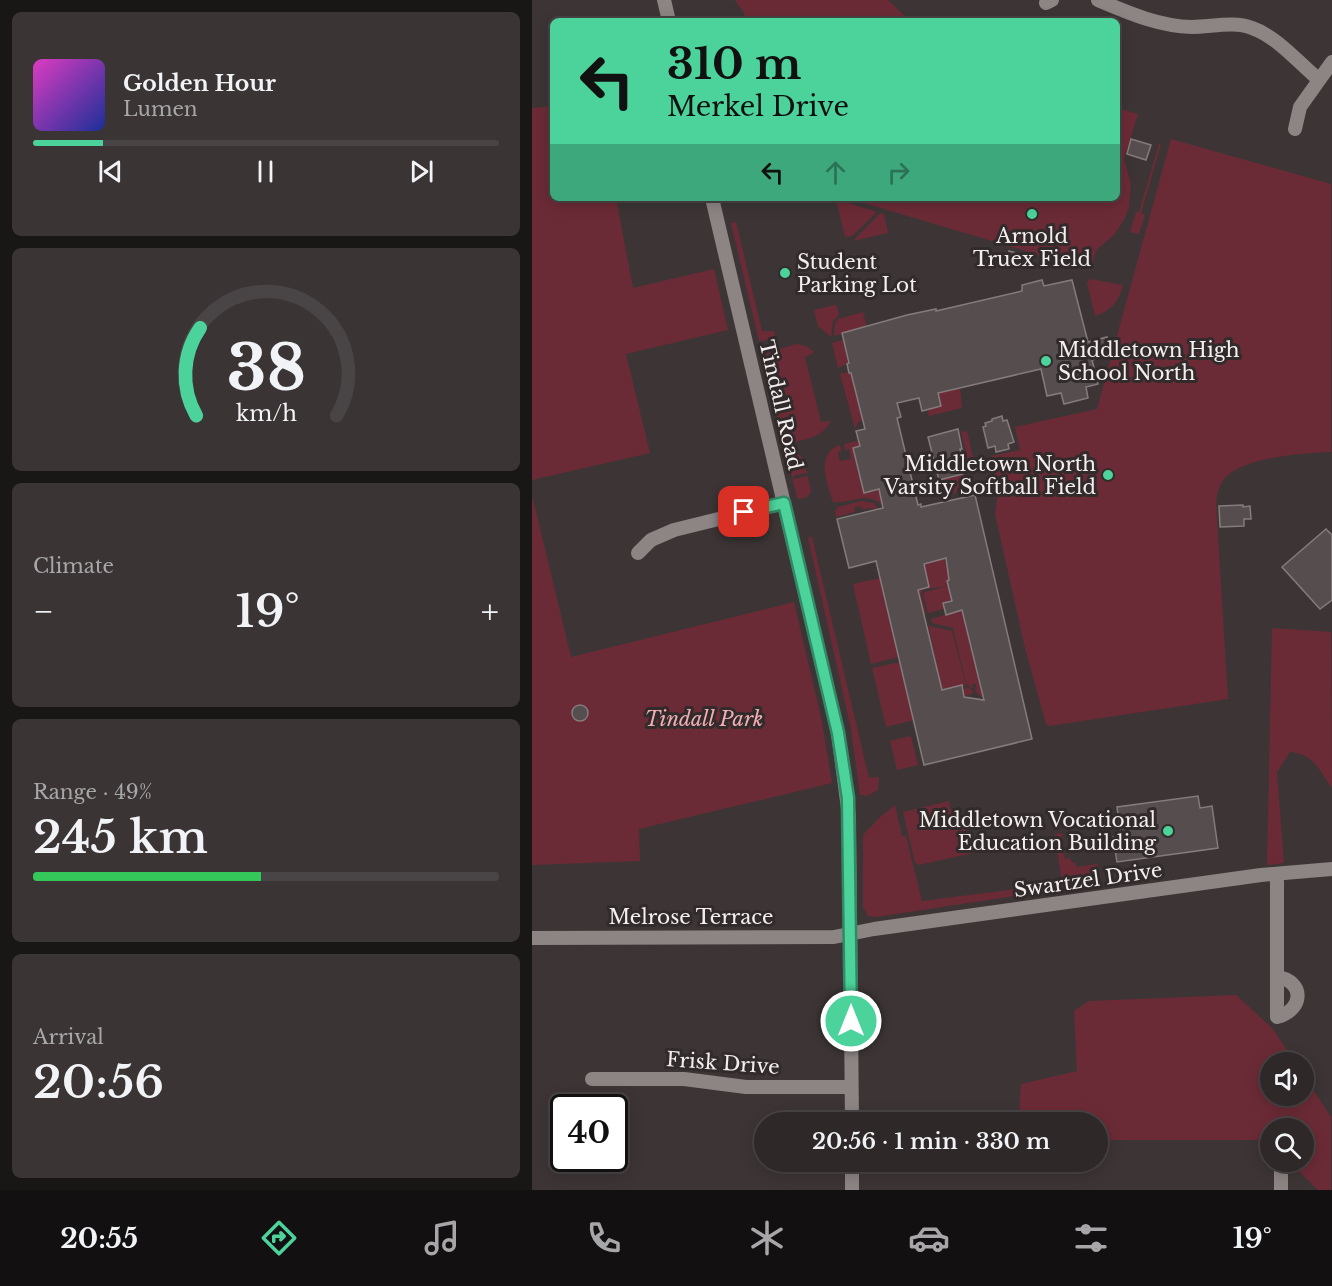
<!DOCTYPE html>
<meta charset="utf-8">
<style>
body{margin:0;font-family:"Libre Baskerville",serif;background:#3a3434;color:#f1f3f6;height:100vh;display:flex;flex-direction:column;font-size:22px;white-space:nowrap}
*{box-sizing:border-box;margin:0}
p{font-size:20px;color:#a7a6a8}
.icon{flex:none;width:33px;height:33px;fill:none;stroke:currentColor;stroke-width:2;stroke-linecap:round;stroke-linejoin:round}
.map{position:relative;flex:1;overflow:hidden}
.side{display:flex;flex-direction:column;gap:12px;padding:12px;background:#191616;width:532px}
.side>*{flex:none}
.hud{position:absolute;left:18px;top:18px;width:570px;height:183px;border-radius:9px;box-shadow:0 3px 15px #0003,0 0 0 2px #494445;background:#4cd39b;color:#111;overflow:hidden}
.controls{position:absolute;left:728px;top:1052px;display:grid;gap:12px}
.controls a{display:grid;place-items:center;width:54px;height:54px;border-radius:50%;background:#2e2828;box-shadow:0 3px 15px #0003,0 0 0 2px #494445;font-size:30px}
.speed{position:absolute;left:18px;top:1094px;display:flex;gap:12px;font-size:30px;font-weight:700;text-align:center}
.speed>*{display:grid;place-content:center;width:78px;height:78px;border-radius:50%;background:#2e2828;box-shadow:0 3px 15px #0003,0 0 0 2px #494445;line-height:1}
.speed .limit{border:3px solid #111;border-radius:9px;background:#fff;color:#111}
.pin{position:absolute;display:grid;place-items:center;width:51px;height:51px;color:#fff;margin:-26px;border-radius:12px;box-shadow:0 3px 9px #0006}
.me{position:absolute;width:66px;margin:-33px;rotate:0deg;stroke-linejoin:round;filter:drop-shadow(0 0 4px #0008)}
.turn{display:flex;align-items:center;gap:21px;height:126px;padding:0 18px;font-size:27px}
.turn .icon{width:78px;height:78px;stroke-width:2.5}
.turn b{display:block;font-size:42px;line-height:51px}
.lanes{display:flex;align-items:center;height:57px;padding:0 18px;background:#0003;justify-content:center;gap:30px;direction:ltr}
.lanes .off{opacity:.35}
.big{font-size:45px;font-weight:600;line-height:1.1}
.side .widget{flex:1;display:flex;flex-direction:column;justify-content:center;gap:9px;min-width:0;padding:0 21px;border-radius:9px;background:#3a3434}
.side .dial{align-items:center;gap:0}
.dial svg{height:156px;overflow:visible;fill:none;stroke:#494445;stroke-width:7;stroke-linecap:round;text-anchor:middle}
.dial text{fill:#f1f3f6;stroke:none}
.song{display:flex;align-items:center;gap:18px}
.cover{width:72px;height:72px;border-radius:9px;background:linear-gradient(135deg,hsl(310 70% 55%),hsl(230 70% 35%))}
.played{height:6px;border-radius:3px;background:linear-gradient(90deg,#4cd39b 15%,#494445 15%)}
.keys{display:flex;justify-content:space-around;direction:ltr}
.heat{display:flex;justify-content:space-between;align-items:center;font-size:33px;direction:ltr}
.charge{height:9px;border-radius:4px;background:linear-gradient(90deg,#34c759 49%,#494445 0)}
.trip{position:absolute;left:222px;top:1112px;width:354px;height:60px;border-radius:30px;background:#2e2828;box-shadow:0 3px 15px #0003,0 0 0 2px #494445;font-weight:600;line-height:60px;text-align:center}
.dock{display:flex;height:96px;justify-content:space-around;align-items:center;background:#121010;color:#a7a6a8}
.dock .icon{width:42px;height:42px}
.dock .selected{color:#4cd39b}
.dock b{font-size:27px;color:#f1f3f6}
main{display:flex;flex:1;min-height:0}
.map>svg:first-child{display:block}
.green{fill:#6b2b36}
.building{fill:#564e4e;stroke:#847b7c;stroke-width:1.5;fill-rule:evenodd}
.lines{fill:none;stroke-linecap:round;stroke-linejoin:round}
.minor{stroke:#8d8484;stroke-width:14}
.route-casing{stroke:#318965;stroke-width:15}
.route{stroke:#4cd39b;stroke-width:10}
.poi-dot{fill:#4cd39b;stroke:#322b2b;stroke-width:2}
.labels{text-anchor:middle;stroke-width:6;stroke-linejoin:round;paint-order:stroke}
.poi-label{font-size:20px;fill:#f4eeef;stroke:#322b2b;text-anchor:start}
.street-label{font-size:20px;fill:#f4eeef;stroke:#322b2b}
.park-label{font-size:20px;font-style:italic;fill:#f2adb4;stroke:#322b2b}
</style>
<main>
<section class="side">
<div class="widget">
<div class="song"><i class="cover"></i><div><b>Golden Hour</b><p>Lumen</p></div></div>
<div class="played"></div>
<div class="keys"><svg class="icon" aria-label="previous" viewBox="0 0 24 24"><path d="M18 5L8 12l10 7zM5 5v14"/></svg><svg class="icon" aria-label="pause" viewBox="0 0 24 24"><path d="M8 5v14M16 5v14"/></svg><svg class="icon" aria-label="next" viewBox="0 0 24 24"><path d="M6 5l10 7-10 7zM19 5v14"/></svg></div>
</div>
<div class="widget dial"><svg viewBox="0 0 100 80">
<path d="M14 69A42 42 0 1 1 86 69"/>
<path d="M14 69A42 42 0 0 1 16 24" stroke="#4cd39b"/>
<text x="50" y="56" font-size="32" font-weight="700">38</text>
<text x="50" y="72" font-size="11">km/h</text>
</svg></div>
<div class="widget"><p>Climate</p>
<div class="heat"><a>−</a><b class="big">19°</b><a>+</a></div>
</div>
<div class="widget"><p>Range · 49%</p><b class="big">245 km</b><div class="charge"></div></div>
<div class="widget"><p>Arrival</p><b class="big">20:56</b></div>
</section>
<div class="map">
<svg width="800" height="1190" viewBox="0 0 800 1190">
<rect width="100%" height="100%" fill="#3d3535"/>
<path class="green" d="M203 0H356L378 21H213L212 13Z
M21 106V198H84L101 288 182 269 196 330 94 354 118 453 0 480V108Z
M585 108 606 114 592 159 599 184 597 207 592 220 582 235 564 250 558 270 315 198H585Z
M639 139 799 184V452C773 453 711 457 693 478 686 486 685 494 684 504L696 699 517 726 514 724 493 648 463 514 466 492 459 456 488 450 483 427 565 409Z
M627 144H629L609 213 613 215 607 234 598 232 604 212H607Z
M304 199 345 212 320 236 313 237Z
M348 213 352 214 356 233 321 241Z
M204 222 230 331H242L243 337 239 340 227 341 199 223Z
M558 279 591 285C588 300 578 312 563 316L555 283Z
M303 305 305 306 307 315 301 321 299 337 286 326 282 310Z
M331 312 335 328 302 336 303 324 306 319Z
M311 340 317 363 306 368 300 343Z
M265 344 274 346 282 352 280 354 273 357 289 422 297 421 298 423C289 438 270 441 253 443L251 442 230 354Z
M317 372 319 373 331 420 326 422 323 429 308 374Z
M428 388 430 408 397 416 392 396Z
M435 431 442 462 439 467 433 471 424 492 415 496 411 479 431 474 428 462 436 460 429 432Z
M335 439 336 444 322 448 333 493 347 489 351 506C337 490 318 504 301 502 295 484 283 453 308 445L309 451 306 452 308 461 319 459 317 449 313 450 312 444Z
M265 453 272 459 275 473 261 476V479L276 476 279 491 276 496 270 499 265 498 255 456Z
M0 495 39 657 262 602 290 722 300 783 107 829 108 861 0 865Z
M329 501 342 503 346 509 335 508 332 510 328 506 322 508 323 512 304 517 303 511 306 507Z
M289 534 280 537 337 778 347 777 346 790 335 796 328 795 319 729 276 538Z
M411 559 415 564 429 604 396 613 391 594 393 592 416 586 394 589 397 587 393 569 388 589H391L389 594 394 614H392L381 566Z
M348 578 367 657 339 664 321 584Z
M430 610 451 697H449L443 691 444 684H440L441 689 434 683 421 628 400 623 399 619Z
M395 620 397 626 420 631 434 685 430 688 429 686 411 690H431L436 687 442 692 437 695 412 698Z
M740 628 799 632 800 788C787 770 782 754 758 752L745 772 752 863 735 865Z
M368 662 382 720 354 727 340 668Z
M379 736 386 765 365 770 358 741Z
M417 801 419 812 427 816 429 823 432 825 441 853 387 865 383 863 371 812Z
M363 805 370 836H374L390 901 485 889 489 891V895L344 917 336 916 331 907V835L346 819Z
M530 833 533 859 538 858 540 863 543 862 544 867 566 864 569 884 531 889 523 834Z
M704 995 740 1028 763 1062H738V1095H771V1075L799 1117V1190H786L756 1161H771V1128H738V1143L734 1140H566V1122H493L487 1118 489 1084 545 1071 542 1011 557 1001Z"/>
<path class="building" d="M599 139 619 145 614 160 595 154Z
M477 251 493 255 491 264 475 259Z
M510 280 512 286 540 280 556 342 575 337 579 355 560 360 566 384 554 387 556 398 532 404 529 393 515 396 509 369 406 393 409 406 390 411 387 398 365 403 369 417 365 418 386 505 389 504V507L443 495 500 739 392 765 344 561 317 568 305 519 351 508 347 489 332 493 321 448 328 446 324 431 333 429 319 373H317L315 364 317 363 310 333 375 315 404 309V311L490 291V285ZM414 558 417 580 415 581 420 601 411 603 414 615 430 610 452 700 432 697 430 685 410 690 386 590 397 587 392 564Z
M470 416 471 421 475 420 482 442 476 444 477 449 464 452 463 446 456 448 451 427 454 426 453 423 460 421V419Z
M426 429 430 449H428L430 458 428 459 431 474 407 480 396 437Z
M711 505V507L718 506 719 519H712V526L688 527 687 506Z
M794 529 800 535V600L788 609 750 567Z
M40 713a8 8 0 1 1 16 0a8 8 0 1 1-16 0Z
M666 796 668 808 680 806 686 848 585 862 581 837 589 836 585 807Z"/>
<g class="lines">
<path class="minor" d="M132 0 137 21
M566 0C597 13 626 26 660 27 679 27 702 21 720 28 744 36 767 63 786 79
M514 3 520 0
M763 129 768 107 800 62
M180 198 306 733 317 816 320 1122
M106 553 119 540 142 530 252 503
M0 938 302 937 342 929 729 875 800 869
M745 977C773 981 772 1010 745 1017V874
M60 1079H152L214 1087H319
M320 1161V1190
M749 1190V1161"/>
</g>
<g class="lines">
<defs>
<path id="route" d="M212 512 252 503 306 733 316 798 319 1021"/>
</defs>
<use href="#route" class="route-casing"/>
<use href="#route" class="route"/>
</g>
<g class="poi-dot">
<circle cx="500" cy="214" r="6"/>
<circle cx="253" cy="273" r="6"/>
<circle cx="514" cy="361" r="6"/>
<circle cx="576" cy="475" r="6"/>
<circle cx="636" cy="831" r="6"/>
</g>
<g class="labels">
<g class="poi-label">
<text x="500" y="243" text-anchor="middle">Arnold<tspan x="500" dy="23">Truex Field</tspan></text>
<text x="265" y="269">Student<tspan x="265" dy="23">Parking Lot</tspan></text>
<text x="526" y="357">Middletown High<tspan x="526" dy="23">School North</tspan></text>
<text x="564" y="471" text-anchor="end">Middletown North<tspan x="564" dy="23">Varsity Softball Field</tspan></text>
<text x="624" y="827" text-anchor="end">Middletown Vocational<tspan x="624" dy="23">Education Building</tspan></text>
</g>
<g class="street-label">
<text transform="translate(249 405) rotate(77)" y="7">Tindall Road</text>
<text transform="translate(556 880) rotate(-8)" y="7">Swartzel Drive</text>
<text x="159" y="924">Melrose Terrace</text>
<text transform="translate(191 1063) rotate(4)" y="7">Frisk Drive</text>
</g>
<g class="park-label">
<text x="172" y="726">Tindall Park</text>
</g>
</g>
</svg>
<div class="controls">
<a><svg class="icon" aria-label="sound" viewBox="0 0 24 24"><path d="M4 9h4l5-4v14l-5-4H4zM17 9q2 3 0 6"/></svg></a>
<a><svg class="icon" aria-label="search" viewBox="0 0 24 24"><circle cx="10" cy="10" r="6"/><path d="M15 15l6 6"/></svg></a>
</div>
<div class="speed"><div class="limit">40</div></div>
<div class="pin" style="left:212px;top:512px;background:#d93025"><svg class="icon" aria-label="arrive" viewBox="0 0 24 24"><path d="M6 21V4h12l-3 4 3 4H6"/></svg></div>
<svg class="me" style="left:319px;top:1021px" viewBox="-20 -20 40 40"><circle r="17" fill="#4cd39b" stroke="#fff" stroke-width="3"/><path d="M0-11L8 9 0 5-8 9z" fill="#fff"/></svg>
<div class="trip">20:56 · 1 min · 330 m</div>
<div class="hud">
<div class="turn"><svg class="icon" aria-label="left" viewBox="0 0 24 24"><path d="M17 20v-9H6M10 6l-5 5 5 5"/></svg><div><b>310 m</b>Merkel Drive</div></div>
<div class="lanes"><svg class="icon" aria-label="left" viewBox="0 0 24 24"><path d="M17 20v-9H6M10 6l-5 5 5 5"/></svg><svg class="icon off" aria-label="ahead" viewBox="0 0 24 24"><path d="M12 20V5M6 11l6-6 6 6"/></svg><svg class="icon off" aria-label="right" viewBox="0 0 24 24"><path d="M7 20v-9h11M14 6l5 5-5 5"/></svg></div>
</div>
</div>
</main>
<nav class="dock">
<b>20:55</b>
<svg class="icon selected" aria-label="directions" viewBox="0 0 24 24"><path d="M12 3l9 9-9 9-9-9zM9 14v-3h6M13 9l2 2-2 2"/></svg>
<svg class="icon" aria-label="music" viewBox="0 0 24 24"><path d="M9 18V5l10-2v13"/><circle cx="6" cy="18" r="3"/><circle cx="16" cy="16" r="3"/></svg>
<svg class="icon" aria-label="phone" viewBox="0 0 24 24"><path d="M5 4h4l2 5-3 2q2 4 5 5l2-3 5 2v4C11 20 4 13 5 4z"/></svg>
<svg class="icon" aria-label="climate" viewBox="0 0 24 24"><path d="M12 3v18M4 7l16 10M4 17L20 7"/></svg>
<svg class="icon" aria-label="car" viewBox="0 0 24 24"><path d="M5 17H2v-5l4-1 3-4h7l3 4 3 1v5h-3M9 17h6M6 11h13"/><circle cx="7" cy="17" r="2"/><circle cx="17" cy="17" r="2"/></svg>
<svg class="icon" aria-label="filters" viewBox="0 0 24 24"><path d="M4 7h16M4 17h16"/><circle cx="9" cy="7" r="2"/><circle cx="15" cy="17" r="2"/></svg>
<b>19°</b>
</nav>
